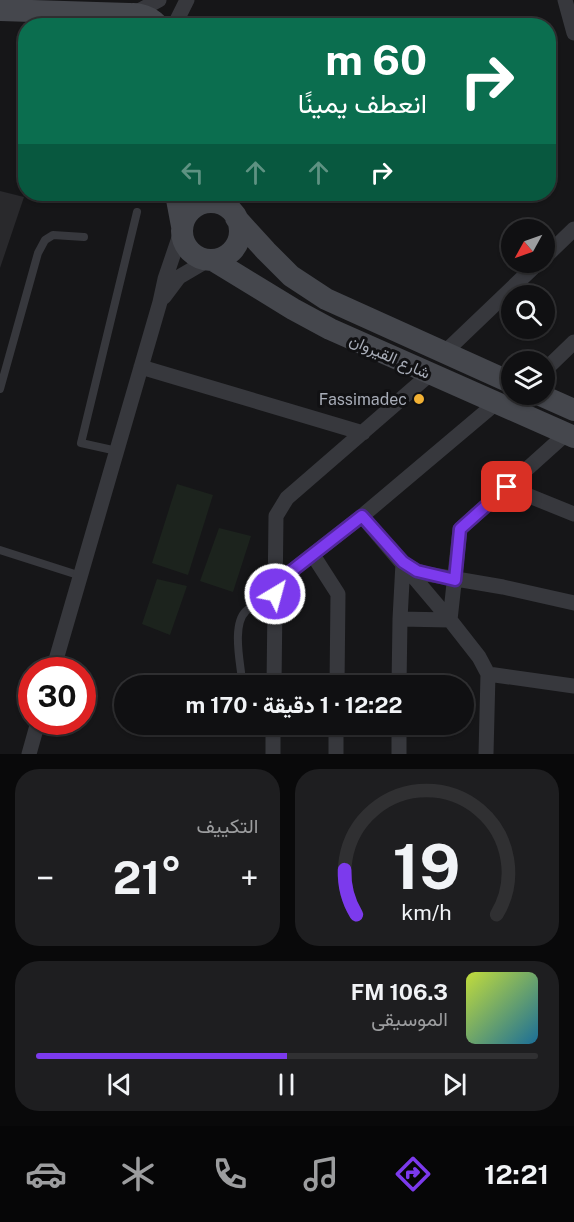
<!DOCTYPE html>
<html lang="ar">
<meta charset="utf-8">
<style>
body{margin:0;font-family:"Public Sans",Vazirmatn,sans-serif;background:#1e1e20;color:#f1f3f6;direction:rtl;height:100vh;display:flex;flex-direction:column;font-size:22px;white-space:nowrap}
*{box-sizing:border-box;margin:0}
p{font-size:20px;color:#9c9d9f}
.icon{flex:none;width:33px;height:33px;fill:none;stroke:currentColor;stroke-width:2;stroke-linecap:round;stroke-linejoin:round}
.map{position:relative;height:754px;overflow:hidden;direction:ltr}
.sheet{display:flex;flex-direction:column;gap:15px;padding:15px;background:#09090a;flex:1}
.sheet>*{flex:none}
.top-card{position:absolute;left:18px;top:18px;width:538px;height:183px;border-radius:24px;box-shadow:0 2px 4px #0004,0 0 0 2px #303032;direction:rtl;background:#0b6e4f;color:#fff;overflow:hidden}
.needle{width:39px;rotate:230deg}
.controls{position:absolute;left:501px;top:219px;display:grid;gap:12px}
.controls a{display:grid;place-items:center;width:54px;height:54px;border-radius:50%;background:#101012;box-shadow:0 2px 4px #0004,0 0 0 2px #303032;font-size:30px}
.speed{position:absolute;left:18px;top:657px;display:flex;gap:12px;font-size:30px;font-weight:700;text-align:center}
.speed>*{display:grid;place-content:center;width:78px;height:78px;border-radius:50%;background:#101012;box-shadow:0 2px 4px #0004,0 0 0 2px #303032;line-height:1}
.speed .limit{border:9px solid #d22;background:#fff;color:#111}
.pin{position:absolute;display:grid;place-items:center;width:51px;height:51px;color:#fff;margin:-26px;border-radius:12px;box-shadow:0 3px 9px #0006}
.me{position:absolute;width:66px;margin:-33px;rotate:37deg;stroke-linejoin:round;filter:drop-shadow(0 0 4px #0008)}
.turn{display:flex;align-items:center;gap:21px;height:126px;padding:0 30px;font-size:27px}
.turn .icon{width:78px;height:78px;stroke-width:2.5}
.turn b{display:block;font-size:42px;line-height:51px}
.lanes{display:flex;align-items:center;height:57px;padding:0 30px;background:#0003;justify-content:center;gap:30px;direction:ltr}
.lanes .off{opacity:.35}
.big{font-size:45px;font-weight:700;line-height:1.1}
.sheet .widget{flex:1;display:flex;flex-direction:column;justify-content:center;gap:9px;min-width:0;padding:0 21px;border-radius:24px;background:#1e1e20}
.sheet .dial{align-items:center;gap:0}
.dial svg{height:156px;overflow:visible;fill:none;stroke:#303032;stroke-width:7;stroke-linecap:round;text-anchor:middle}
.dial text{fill:#f1f3f6;stroke:none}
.song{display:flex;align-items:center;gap:18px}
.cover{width:72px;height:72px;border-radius:9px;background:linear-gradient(135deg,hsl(70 70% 55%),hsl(200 70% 35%))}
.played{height:6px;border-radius:3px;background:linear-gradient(90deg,#7c3aed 50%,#303032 50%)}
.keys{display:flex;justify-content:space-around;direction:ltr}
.heat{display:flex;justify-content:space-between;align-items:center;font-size:33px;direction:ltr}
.sheet .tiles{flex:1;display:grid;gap:15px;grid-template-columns:1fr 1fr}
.widget:last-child{grid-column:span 2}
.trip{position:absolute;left:114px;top:675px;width:360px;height:60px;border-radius:30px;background:#101012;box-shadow:0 2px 4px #0004,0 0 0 2px #303032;font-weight:700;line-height:60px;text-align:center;direction:rtl}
.tabs{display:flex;height:96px;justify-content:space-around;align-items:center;background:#060607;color:#9c9d9f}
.tabs .icon{width:42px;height:42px}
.tabs .on{color:#7c3aed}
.tabs b{font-size:27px;color:#f1f3f6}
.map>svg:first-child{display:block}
.green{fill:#1c231d}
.building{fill:#29292c}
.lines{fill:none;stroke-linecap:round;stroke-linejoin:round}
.service{stroke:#37383d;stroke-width:8}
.minor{stroke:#37383d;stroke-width:15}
.secondary{stroke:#45474d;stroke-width:22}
.route-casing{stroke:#51269a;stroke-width:15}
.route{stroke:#7c3aed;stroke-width:10}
.poi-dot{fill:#f2b134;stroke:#111113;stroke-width:2}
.labels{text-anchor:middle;stroke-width:6;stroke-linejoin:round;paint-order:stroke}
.street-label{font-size:16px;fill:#a8adb8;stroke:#111113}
.poi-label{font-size:16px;fill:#a8adb8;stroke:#111113;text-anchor:end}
</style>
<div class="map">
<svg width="574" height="754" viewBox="0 0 574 754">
<rect width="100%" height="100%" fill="#161618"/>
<path class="green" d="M177 484 213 495 188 575 152 563Z
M219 528 251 536 233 592 200 581Z
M157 579 187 586 170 635 142 624Z"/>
<path class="building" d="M0 191 24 197 0 268Z"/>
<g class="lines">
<path class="service" d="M0 389 38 253 45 240 53 235 84 237
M117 451 81 443 137 212
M0 550 81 576
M241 672C239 656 233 623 246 611 254 604 266 599 275 594"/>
<path class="minor" d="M565 0 574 33
M133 14 159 0
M174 26 187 0
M544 258 574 229
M164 297 179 277 208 260
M444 353 539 262
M141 367 363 433
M544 371 574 342
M507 487 567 433
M362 516 450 620 479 657 488 674 486 754
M313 555 338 594 337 686
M275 584 362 516 496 403
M400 619 450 620 460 529 507 487 574 514
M53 670 160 302 165 279 182 229
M488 674 574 686
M274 686 276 516 287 498 430 374
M399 686 400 619 403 563 417 571 427 574 503 587 574 603
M29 754 38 722
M273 754V724
M336 754V724
M399 754V724"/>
<path class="secondary" d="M0 10 129 14
M117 18C132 11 147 13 159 26
M176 194 182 226
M182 231a29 29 0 1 1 58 0a29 29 0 1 1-58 0Z
M236 218 266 251 291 276 326 299 512 383
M213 260 293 309 330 329 574 437
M538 394 574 410"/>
</g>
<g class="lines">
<defs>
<path id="route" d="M275 594V584L362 516 403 562 417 571 455 580 460 529 507 487"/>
</defs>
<use href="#route" class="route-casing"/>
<use href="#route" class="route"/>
</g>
<circle class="poi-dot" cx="419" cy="399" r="6"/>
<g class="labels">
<g class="street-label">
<text transform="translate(390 356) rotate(24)" y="6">شارع القيروان</text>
</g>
<g class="poi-label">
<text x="407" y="405">Fassimadec</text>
</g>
</g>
</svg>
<div class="controls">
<a><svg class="needle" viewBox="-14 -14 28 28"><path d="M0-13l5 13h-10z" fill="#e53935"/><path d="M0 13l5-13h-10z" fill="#9c9d9f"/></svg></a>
<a><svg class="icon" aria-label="search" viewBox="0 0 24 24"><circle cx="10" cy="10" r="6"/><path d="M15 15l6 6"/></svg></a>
<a><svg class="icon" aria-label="layers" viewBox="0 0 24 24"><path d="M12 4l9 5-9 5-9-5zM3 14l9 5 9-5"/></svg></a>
</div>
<div class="speed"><div class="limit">30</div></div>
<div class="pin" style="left:507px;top:487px;background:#d93025"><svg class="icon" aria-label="arrive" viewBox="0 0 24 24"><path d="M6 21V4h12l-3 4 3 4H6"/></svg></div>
<svg class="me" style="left:275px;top:594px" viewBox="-20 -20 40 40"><circle r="17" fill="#7c3aed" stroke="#fff" stroke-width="3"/><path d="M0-11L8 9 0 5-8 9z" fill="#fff"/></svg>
<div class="trip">12:22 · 1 دقيقة · 170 m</div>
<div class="top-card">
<div class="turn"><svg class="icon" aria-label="right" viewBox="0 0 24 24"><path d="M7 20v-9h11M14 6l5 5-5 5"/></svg><div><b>60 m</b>انعطف يمينًا</div></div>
<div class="lanes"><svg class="icon off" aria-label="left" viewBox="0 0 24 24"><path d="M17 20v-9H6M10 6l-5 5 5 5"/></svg><svg class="icon off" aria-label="ahead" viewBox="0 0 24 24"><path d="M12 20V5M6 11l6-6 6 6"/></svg><svg class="icon off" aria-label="ahead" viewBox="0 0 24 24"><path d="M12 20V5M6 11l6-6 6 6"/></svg><svg class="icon" aria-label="right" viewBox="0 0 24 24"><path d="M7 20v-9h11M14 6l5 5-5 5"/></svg></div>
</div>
</div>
<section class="sheet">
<div class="tiles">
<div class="widget dial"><svg viewBox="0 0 100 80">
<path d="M14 69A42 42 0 1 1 86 69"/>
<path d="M14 69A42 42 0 0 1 8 46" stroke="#7c3aed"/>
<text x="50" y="56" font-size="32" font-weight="700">19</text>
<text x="50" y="72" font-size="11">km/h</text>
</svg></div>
<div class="widget"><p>التكييف</p>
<div class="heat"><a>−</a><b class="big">21°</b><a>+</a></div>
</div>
<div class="widget">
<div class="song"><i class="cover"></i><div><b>106.3 FM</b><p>الموسيقى</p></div></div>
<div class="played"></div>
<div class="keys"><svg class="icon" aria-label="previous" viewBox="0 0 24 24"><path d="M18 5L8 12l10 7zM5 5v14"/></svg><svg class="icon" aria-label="pause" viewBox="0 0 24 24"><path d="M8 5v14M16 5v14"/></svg><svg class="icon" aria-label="next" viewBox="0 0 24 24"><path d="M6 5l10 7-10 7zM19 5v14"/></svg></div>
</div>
</div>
</section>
<nav class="tabs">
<b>12:21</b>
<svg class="icon on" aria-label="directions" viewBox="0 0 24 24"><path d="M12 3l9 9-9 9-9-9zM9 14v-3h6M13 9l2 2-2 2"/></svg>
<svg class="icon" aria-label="music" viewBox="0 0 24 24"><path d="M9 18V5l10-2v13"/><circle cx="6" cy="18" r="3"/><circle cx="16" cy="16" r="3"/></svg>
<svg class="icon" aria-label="phone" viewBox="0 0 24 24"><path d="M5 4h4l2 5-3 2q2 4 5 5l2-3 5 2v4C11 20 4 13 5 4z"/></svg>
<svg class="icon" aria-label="climate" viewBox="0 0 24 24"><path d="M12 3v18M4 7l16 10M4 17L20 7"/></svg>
<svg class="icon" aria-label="car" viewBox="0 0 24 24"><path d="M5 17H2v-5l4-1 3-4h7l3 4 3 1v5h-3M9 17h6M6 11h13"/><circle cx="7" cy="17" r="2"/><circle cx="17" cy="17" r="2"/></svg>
</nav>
